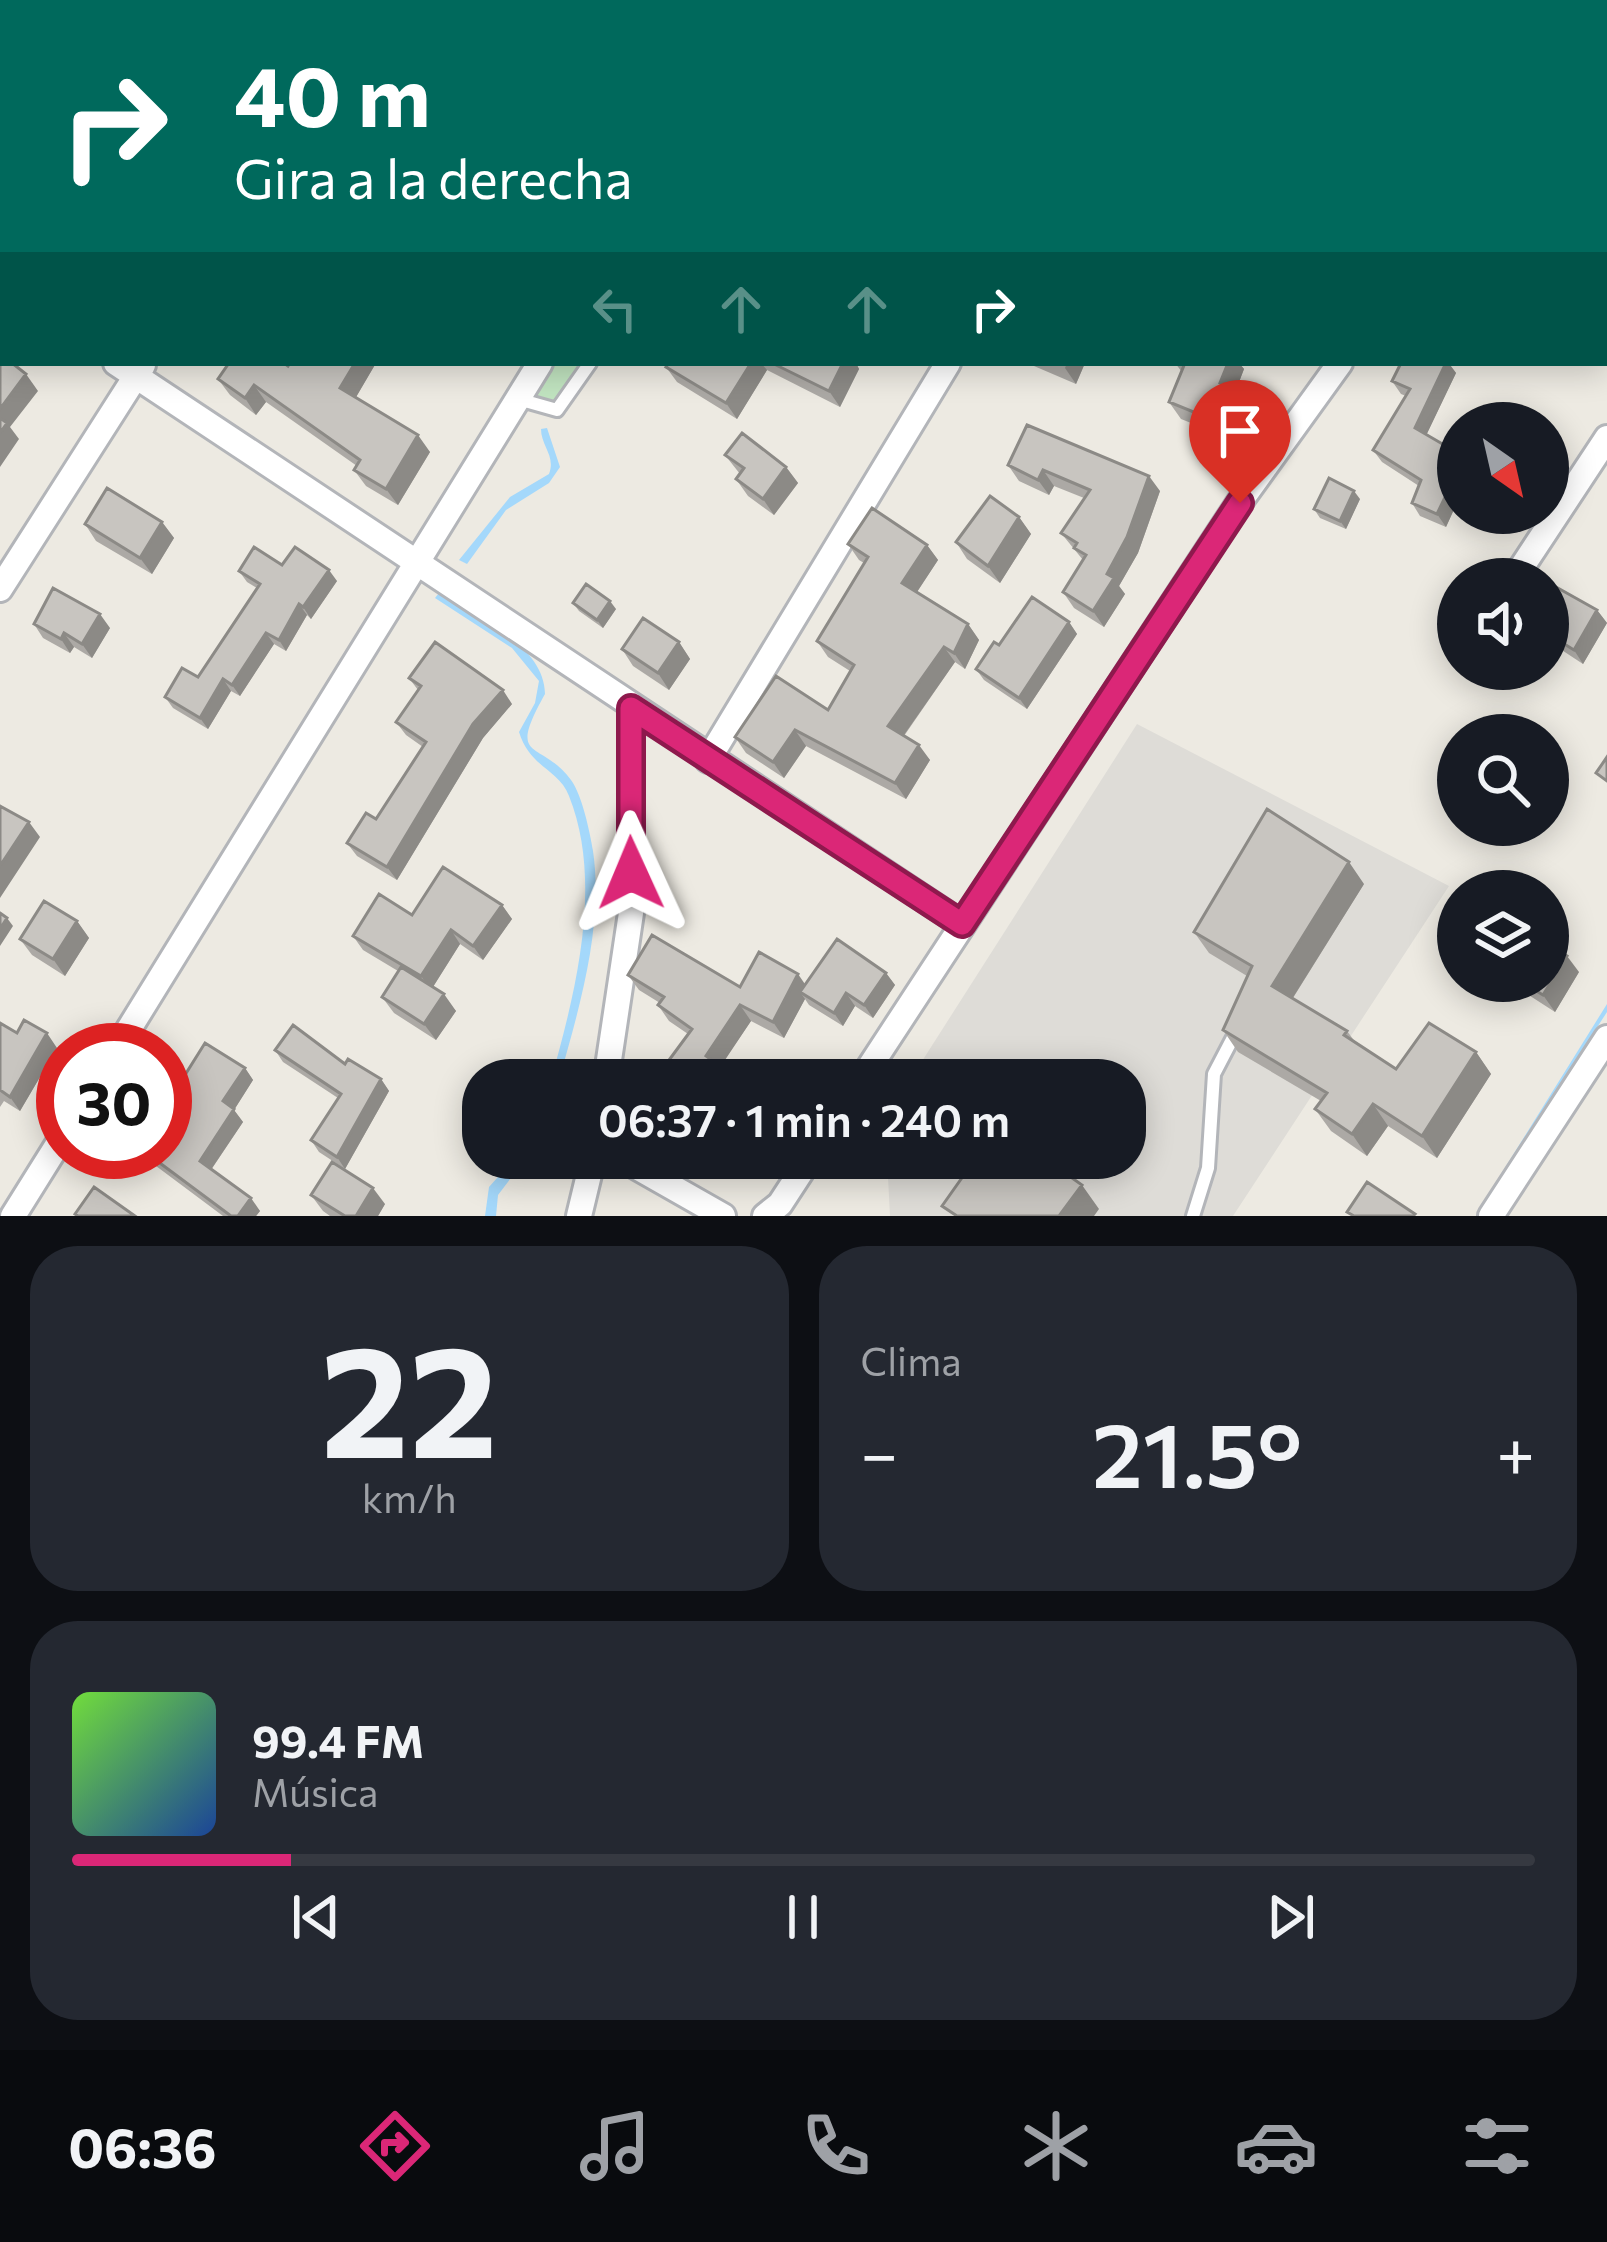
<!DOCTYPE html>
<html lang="es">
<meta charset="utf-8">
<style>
body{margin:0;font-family:Commissioner,sans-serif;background:#242831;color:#f1f3f6;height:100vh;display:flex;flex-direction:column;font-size:45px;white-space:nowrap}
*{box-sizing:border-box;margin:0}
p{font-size:39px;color:#9ea1a6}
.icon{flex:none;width:66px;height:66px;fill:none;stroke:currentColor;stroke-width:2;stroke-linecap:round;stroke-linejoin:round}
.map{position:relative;height:1216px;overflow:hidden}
.side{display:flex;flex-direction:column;gap:30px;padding:30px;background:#0d0f14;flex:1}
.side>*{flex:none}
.top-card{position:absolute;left:0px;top:0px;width:1608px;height:366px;box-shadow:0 6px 30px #0003;background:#00695c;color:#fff;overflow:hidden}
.needle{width:78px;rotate:146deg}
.buttons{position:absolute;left:1437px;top:402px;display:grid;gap:24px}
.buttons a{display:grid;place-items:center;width:132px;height:132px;border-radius:50%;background:#171b24;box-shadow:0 6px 30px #0003;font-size:60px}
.speed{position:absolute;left:36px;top:1023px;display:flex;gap:24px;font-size:60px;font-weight:700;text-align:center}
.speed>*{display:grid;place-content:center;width:156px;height:156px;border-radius:50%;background:#171b24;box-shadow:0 6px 30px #0003;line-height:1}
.speed .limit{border:18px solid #d22;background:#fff;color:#111}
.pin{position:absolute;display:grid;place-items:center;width:102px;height:102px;color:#fff;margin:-123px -51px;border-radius:50% 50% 50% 0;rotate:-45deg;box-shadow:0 0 12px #0007}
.pin .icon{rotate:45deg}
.me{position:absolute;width:132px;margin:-66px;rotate:359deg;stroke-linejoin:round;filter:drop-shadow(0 0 9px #0008)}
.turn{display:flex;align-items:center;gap:42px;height:252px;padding:0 36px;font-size:54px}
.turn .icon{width:156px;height:156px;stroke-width:2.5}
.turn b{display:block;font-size:84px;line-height:102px}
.lanes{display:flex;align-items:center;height:114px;padding:0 36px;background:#0003;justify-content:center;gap:60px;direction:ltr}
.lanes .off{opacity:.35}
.big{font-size:90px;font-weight:600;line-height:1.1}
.side .card{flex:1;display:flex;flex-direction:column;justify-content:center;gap:18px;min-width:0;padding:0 42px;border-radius:48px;background:#242831}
.side .dial{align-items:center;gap:0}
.dial b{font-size:156px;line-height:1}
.song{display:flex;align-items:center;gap:36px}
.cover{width:144px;height:144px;border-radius:18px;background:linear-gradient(135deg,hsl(100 70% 55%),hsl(220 70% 35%))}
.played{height:12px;border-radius:6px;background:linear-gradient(90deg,#db2777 15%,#363941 15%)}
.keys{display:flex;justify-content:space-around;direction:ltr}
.heat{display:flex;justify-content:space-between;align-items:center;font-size:66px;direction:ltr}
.side .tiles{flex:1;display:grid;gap:30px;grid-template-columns:1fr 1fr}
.card:last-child{grid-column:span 2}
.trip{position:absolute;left:462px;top:1059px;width:684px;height:120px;border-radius:48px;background:#171b24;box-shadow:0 6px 30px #0003;font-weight:600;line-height:120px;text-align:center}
.tab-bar{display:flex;height:192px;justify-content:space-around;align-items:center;background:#090b0e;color:#9ea1a6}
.tab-bar .icon{width:84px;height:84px}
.tab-bar .current{color:#db2777}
.tab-bar b{font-size:54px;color:#f1f3f6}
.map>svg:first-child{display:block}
.industrial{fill:#dedcd7}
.green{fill:#c1e4c0}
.water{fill:#a4d8fb}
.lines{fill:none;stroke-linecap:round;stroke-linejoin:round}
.service-casing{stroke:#b3b5b9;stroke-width:18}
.minor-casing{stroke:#b3b5b9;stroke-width:30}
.service{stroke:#fff;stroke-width:12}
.minor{stroke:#fff;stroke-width:24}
.wall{fill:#aca9a5}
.shaded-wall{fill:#8c8a86}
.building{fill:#c8c5c0;stroke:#8c8a86;stroke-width:3}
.route-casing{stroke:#8e194d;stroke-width:30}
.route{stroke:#db2777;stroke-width:21}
</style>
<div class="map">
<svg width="1607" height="1216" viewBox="0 0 1607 1216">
<rect width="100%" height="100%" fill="#edeae2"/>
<path class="industrial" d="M1137 724 1449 886 1233 1216H890L887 1158H1125V1080H910Z"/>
<path class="green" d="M552 363H581L553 404 533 395Z"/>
<path class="water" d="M547 428 560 467 549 483 506 510 467 564 459 560 510 497 549 474C556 456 541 446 541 429Z
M439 593C476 617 544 644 545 694 506 764 540 738 571 780 582 795 590 832 593 851 604 926 579 1009 559 1080H551C575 994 604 883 569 796 559 769 530 768 519 732L535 703 539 681 512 648 435 598Z
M1607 1004V1012L1475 1216Z
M515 1158H526L498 1195 496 1216H485L489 1187Z"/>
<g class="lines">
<defs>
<path id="service" d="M817 3 819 0
M518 399 557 410 590 363
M1193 1216 1208 1168 1214 1074 1238 1028"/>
<path id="minor" d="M1337 0 1344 3
M371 3 373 0
M763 3 765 0
M1165 3 1167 0
M1582 3 1584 0
M1605 131 1607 132
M0 285 3 287
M116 363 962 924
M1514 579 1607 438
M0 589 143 365
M708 760 948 363
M116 1050 540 363
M606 1080 631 913V708
M861 1080 1239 503 1340 363
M621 1158 723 1216
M13 1216 63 1136
M579 1216 593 1158
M765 1216 780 1204 810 1158
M1491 1216 1607 1038"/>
</defs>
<use href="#service" class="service-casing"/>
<use href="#minor" class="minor-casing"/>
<use href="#service" class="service"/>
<use href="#minor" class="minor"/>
</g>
<path class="wall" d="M290 363H376L356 397 430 452 398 505 366 486 354 470 357 466 266 402 256 415 230 395 218 379 288 366Z
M669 363H856L859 369 840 407 767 370 737 419 677 382 666 367Z
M1027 363H1085L1076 384Z
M1175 363H1239L1244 369 1234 395 1239 402 1224 436 1181 419 1169 402 1182 372Z
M1450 365 1456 373 1426 435 1458 453V507L1456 505 1446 527 1420 516 1412 503 1419 486 1382 462 1373 450 1406 396 1401 394 1392 381Z
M725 455 786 467 798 483 774 515 748 496 736 479 740 474Z
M1008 465 1160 491 1138 553 1119 586 1125 594 1104 627 1074 608 1063 592 1083 560 1061 533 1084 498 1054 486 1049 495 1019 481Z
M1360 499 1346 529 1320 518 1314 509Z
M1019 517 1031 534 1000 583 967 559 956 542Z
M162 522 174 538 152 574 96 541 85 524Z
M848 544 927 545 938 560 917 592 968 624 979 640 965 669 955 662 904 736 930 760 906 799 806 746 784 778 746 753 735 737 828 710 850 671 828 657 817 641 864 563 859 560Z
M282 565 337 581 311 619 307 615 286 651 274 644 240 696 231 691 208 729 173 708 165 697 198 677 257 588 247 582 239 571Z
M1548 601 1597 610 1607 623 1583 664 1548 641Z
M573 603 616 609 603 628 579 611Z
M1069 622 1077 634 1027 709 984 680 976 669 999 645Z
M34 624 110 628 92 658 74 647 70 653 43 638Z
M679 642 690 659 669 690 633 666 622 649Z
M409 678 512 704 483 738 397 880 357 856 347 843 376 819 423 747 406 735 396 722 418 690Z
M1364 884 1293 998 1347 1031 1356 1043 1396 1069 1476 1052 1491 1074 1437 1158 1388 1126 1367 1156 1331 1131 1315 1109 1321 1101 1238 1052 1223 1030 1247 976 1209 953 1194 932Z
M502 905 512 919 483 960 460 944 433 987 456 1011 436 1040 394 1013 382 997 398 971 363 950 353 936 412 915Z
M77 921 89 938 65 976 32 955 20 939Z
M1579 972 1555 1012 1507 981H1548Z
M886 973 895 985 873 1018 855 1006 843 1026 809 1005 805 999 784 1038 751 1021 720 1066 739 1080H661L658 1075 688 1034 669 1021 658 1005 660 1003 639 990 628 975 740 987 806 984Z
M0 1023 17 1033 57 1048 20 1111 4 1101 0 1107Z
M275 1050 381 1079 389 1091 345 1169 319 1152 311 1140 338 1098 283 1062Z
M245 1068 253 1080 234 1110 243 1122 211 1170 260 1211 256 1216H223L148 1160 142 1152H165Z
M311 1195 385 1204 378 1216H330L323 1211Z"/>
<path class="shaded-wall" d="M1605 216 1607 219V242L1605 247Z
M355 363H376L352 404 340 388Z
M751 363H761L767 370 737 419 726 403Z
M843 363H856L859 369 840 407 829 391Z
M1067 363H1085L1076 384 1065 368Z
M1228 363H1239L1244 369 1234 395 1239 402 1224 436 1213 420 1220 383Z
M1444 363H1451L1450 365 1456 373 1424 440 1415 428Z
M26 374 38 391 10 427 19 439 0 467V409Z
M254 385 266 402 256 415 245 398Z
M418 435 430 452 398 505 386 489Z
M786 467 798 483 774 515 763 499Z
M1043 470 1054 486 1049 495 1038 480Z
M1149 476 1160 491 1138 553 1119 586 1125 594 1104 627 1093 611 1107 574Z
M1354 491 1360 499 1346 529 1340 521Z
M1447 493 1456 505 1446 527 1437 514Z
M1019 517 1031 534 1000 583 988 566Z
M162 522 174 538 152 574 140 558Z
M927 545 938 560 913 598 902 583Z
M329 570 337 581 311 619 303 607Z
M610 601 616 609 603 628 597 620Z
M299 604 307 615 286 651 279 640Z
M1597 610 1607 623 1583 664 1574 650Z
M100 614 110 628 92 658 82 644Z
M1069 622 1077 634 1027 709 1019 698Z
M968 624 979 640 965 669 954 653Z
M64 633 74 647 70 653 61 639Z
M266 633 274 644 240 696 232 685Z
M679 642 690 659 669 690 658 673Z
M944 647 955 662 899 742 888 726Z
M223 679 231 691 208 729 200 718Z
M503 690 512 704 483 738 397 880 387 867 473 724Z
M795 730 806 746 784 778 773 762Z
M919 745 930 760 906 799 895 783Z
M29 822 40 837 0 898V866Z
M1349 862 1364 884 1287 1007 1272 986Z
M502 905 512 919 483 960 473 946Z
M7 918 13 926 0 946V929Z
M77 921 89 938 65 976 53 959Z
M451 930 460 944 431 990 421 976Z
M1567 956 1579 972 1555 1012 1543 995Z
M886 973 895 985 873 1018 864 1005Z
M798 974 809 990 800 992 805 999 784 1038 773 1022Z
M846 993 855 1006 843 1026 834 1013Z
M444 994 456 1011 436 1040 424 1024Z
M740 1005 751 1021 717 1072 706 1056Z
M47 1033 57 1048 20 1111 10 1097Z
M1476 1052 1491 1074 1437 1158 1422 1136Z
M245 1068 253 1080 234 1110 243 1122 208 1174 200 1161 223 1101Z
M381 1079 389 1091 345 1169 337 1157Z
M1373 1104 1388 1126 1367 1156 1352 1134Z
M118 1152H132L125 1162Z
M1082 1185 1099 1209 1094 1216H1059Z
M373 1188 385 1204 378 1216H356Z
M251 1198 260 1211 256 1216H238Z"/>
<path class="building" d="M190 0H209L215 3H188Z
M851 0H929L935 3H849Z
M1048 0H1091L1089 3H1053Z
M1605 256 1607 257V303L1605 302Z
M0 354 3 356V363H12L26 374 0 409Z
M229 363H284L288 366 290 363H355L340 388 418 435 386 489 354 470 360 460 254 385 245 398 218 379Z
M669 363H751L726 403 666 367Z
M772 363H843L829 391Z
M1185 363H1228L1220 383 1228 386 1213 420 1169 402Z
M1401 363H1446L1415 428 1458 453V499L1447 493 1437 514 1412 503 1421 480 1373 450 1410 389 1392 381Z
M0 418 7 423 0 433Z
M1027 425 1149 476 1127 537 1107 574 1114 578 1093 611 1063 592 1086 555 1074 548 1077 543 1061 533 1090 490 1043 470 1038 480 1008 465Z
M742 433 786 467 763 499 736 479 744 468 725 455Z
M1329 478 1354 491 1340 521 1314 509Z
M107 488 162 522 140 558 85 524Z
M990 496 1019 517 988 566 956 542Z
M872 508 927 545 902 583 968 624 954 653 944 647 888 726 919 745 895 783 795 730 773 762 735 737 776 676 828 710 854 665 817 641 868 557 848 544Z
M254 547 282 565 295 547 329 570 303 607 299 604 279 640 266 633 232 685 223 679 200 718 165 697 182 668 198 677 260 584 239 571Z
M586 584 610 601 597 620 573 603Z
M1556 587 1597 610 1574 650 1548 634V601Z
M53 588 100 614 82 644 64 633 61 639 34 624Z
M1032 597 1069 622 1019 698 976 669 994 642 999 645Z
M643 618 679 642 658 673 622 649Z
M435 642 503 690 473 724 387 867 347 843 366 813 376 819 426 742 396 722 421 686 409 678Z
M1607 757V781L1596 773Z
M0 806 29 822 0 866Z
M1267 809 1349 862 1272 986 1347 1031 1344 1035 1396 1069 1429 1023 1476 1052 1422 1136 1373 1104 1352 1134 1315 1109 1327 1093 1223 1030 1252 966 1194 932Z
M443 867 502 905 473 946 451 930 421 976 353 936 379 894 412 915Z
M44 901 77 921 53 959 20 939Z
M0 913 7 918 0 929Z
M652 935 740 987 759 952 798 974 773 1022 740 1005 706 1056 739 1080H664L658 1075 692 1029 658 1005 664 997 628 975Z
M837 939 886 973 864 1005 846 993 834 1013 800 992Z
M1548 944 1567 956 1543 995 1520 981H1548Z
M401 967 444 994 424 1024 382 997Z
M24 1020 47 1033 10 1097 0 1090V1023L17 1033Z
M293 1025 345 1064 348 1059 381 1079 337 1157 311 1140 341 1094 275 1050Z
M205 1043 245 1068 223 1101 234 1109 200 1161 251 1198 238 1216H231L145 1152H165V1107Z
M976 1158H1044L1082 1185 1059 1216H957L942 1206Z
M332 1162 373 1188 356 1216H345L311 1195Z
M1367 1182 1415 1214 1413 1216H1354L1347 1212Z
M94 1187 135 1216H78L75 1214Z"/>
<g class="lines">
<defs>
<path id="route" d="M631 873V708L962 924 1240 503"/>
</defs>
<use href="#route" class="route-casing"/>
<use href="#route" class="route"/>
</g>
</svg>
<div class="buttons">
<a><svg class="needle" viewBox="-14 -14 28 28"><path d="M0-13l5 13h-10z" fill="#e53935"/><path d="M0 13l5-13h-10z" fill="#9ea1a6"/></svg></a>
<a><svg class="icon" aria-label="sound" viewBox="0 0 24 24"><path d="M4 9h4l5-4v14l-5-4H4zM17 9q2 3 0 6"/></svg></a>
<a><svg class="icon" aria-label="search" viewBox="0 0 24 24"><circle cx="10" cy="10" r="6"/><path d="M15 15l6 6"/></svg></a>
<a><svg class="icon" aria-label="layers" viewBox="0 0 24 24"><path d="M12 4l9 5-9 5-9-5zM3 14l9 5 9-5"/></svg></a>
</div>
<div class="speed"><div class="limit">30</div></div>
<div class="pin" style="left:1240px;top:503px;background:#d93025"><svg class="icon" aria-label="arrive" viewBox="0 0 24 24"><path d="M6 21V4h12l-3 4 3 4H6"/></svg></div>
<svg class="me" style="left:631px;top:873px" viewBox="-20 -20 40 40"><path d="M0-17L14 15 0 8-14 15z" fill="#db2777" stroke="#fff" stroke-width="4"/></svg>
<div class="trip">06:37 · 1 min · 240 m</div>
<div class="top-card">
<div class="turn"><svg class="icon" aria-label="right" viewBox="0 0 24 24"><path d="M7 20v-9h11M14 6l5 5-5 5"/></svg><div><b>40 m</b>Gira a la derecha</div></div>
<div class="lanes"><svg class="icon off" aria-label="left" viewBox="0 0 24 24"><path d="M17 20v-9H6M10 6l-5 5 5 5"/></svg><svg class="icon off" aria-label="ahead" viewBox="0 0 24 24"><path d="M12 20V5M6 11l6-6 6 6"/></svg><svg class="icon off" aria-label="ahead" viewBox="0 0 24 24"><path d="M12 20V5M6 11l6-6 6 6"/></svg><svg class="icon" aria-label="right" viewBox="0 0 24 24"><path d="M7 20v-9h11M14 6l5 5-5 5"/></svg></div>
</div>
</div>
<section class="side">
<div class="tiles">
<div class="card dial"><b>22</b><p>km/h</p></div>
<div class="card"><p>Clima</p>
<div class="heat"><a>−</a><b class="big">21.5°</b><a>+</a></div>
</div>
<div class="card">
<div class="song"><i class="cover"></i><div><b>99.4 FM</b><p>Música</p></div></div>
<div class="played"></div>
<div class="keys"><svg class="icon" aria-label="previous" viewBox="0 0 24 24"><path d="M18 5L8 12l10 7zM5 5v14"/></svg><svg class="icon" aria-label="pause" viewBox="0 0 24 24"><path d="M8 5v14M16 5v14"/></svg><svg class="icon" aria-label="next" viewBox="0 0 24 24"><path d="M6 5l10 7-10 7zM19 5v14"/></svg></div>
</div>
</div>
</section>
<nav class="tab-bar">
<b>06:36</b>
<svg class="icon current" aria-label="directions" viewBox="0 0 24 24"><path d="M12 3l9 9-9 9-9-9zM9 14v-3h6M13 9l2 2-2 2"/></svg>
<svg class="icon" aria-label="music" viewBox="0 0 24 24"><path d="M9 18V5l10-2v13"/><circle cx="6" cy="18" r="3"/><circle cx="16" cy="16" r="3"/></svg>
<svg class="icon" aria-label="phone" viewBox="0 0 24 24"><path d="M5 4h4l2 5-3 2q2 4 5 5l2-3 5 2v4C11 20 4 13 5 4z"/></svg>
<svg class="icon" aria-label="climate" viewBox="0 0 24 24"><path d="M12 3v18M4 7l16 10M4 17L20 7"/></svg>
<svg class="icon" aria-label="car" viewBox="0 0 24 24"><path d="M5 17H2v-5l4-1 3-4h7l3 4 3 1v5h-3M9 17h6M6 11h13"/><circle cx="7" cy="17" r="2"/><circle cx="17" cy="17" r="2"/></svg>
<svg class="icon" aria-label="filters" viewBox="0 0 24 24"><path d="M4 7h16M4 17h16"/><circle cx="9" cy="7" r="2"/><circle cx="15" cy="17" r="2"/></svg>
</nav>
